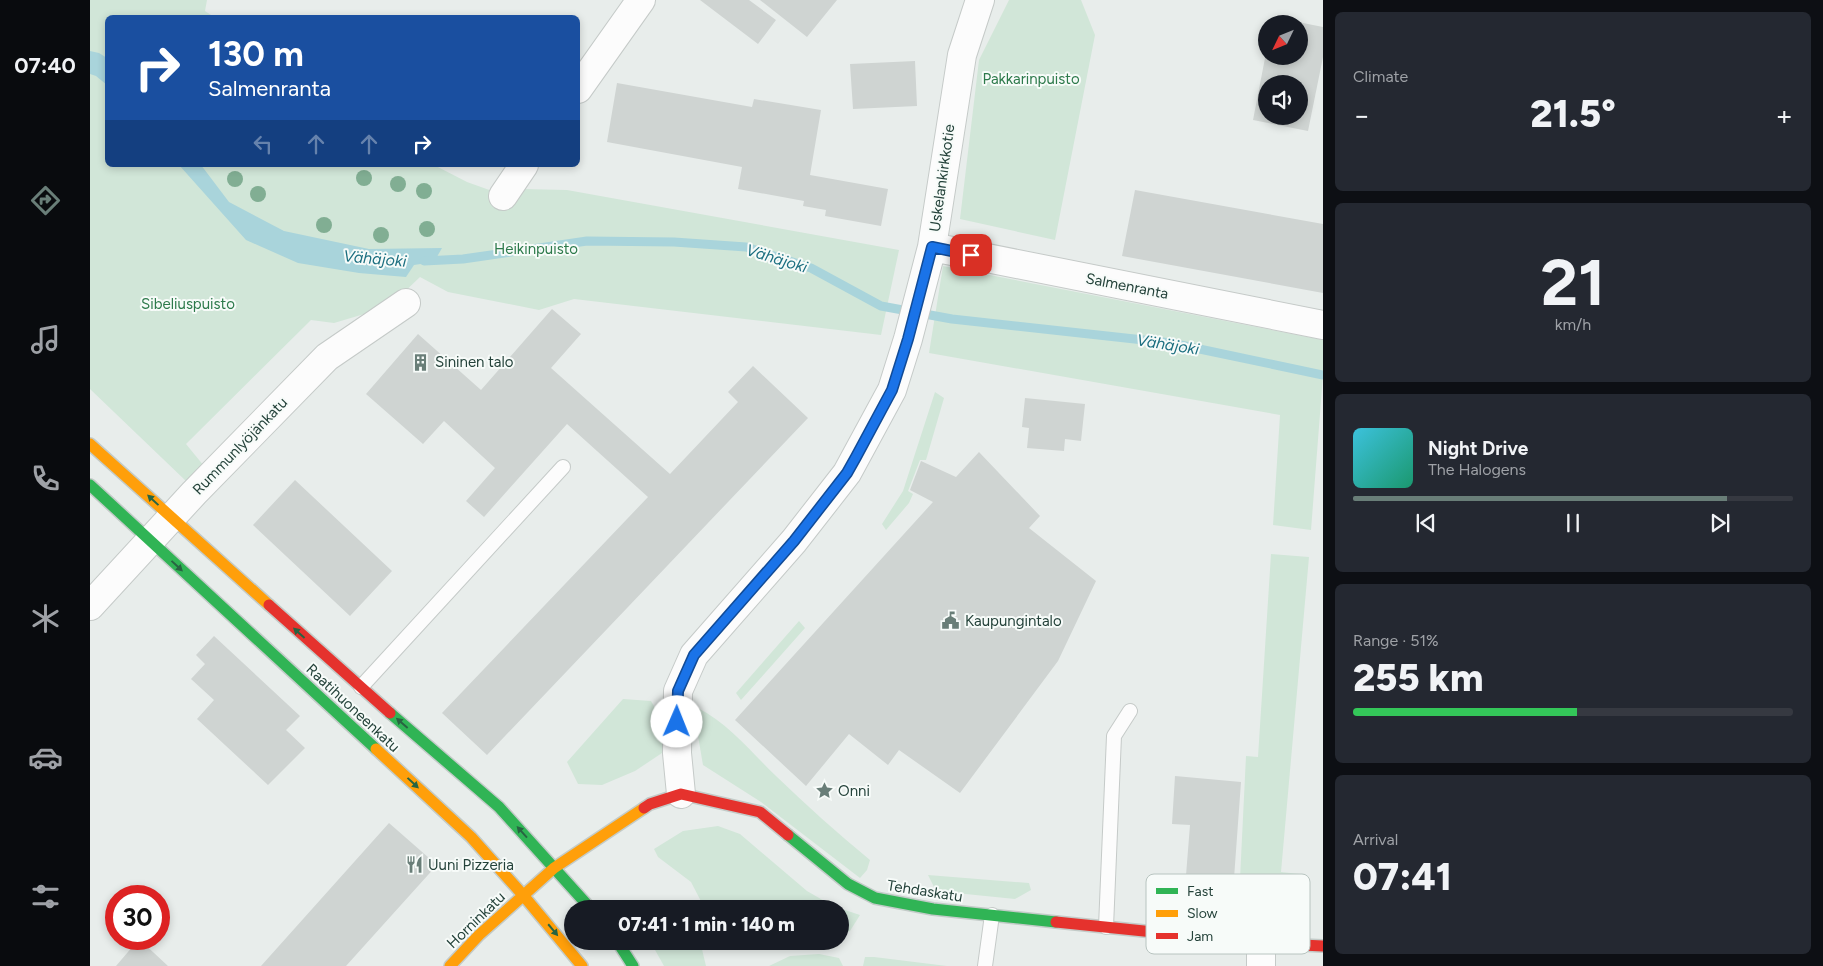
<!DOCTYPE html>
<meta charset="utf-8">
<style>
body{margin:0;font-family:Figtree,sans-serif;background:#242831;color:#f1f3f6;height:100vh;display:flex;flex-direction:column;font-size:19px;white-space:nowrap}
*{box-sizing:border-box;margin:0}
p{font-size:16px;color:#9ea1a6}
.icon{flex:none;width:28px;height:28px;fill:none;stroke:currentColor;stroke-width:2;stroke-linecap:round;stroke-linejoin:round}
.map{position:relative;flex:1;overflow:hidden}
.sheet{display:flex;flex-direction:column;gap:12px;padding:12px;background:#0d0f14;width:500px}
.sheet>*{flex:none}
.top-card{position:absolute;left:15px;top:15px;width:475px;height:152px;border-radius:8px;box-shadow:0 2px 8px #0003;background:#1a4fa0;color:#fff;overflow:hidden}
.needle{width:32px;rotate:227deg}
.controls{position:absolute;left:1168px;top:15px;display:grid;gap:10px}
.controls a{display:grid;place-items:center;width:50px;height:50px;border-radius:50%;background:#171b24;box-shadow:0 2px 8px #0003;font-size:25px}
.speed{position:absolute;left:15px;top:885px;display:flex;gap:10px;font-size:25px;font-weight:700;text-align:center}
.speed>*{display:grid;place-content:center;width:65px;height:65px;border-radius:50%;background:#171b24;box-shadow:0 2px 8px #0003;line-height:1}
.speed .limit{border:8px solid #d22;background:#fff;color:#111}
.pin{position:absolute;display:grid;place-items:center;width:42px;height:42px;color:#fff;margin:-21px;border-radius:10px;box-shadow:0 2px 8px #0006}
.me{position:absolute;width:55px;margin:-28px;rotate:1deg;stroke-linejoin:round;filter:drop-shadow(0 0 4px #0008)}
.turn{display:flex;align-items:center;gap:18px;height:105px;padding:0 20px;font-size:22px}
.turn .icon{width:65px;height:65px;stroke-width:2.5}
.turn b{display:block;font-size:35px;line-height:42px}
.lanes{display:flex;align-items:center;height:48px;padding:0 20px;background:#0003;justify-content:center;gap:25px;direction:ltr}
.lanes .off{opacity:.35}
.big{font-size:38px;font-weight:800;line-height:1.1}
.sheet .widget{flex:1;display:flex;flex-direction:column;justify-content:center;gap:8px;min-width:0;padding:0 18px;border-radius:8px;background:#242831}
.sheet .dial{align-items:center;gap:0}
.dial b{font-size:65px;line-height:1}
.song{display:flex;align-items:center;gap:15px}
.cover{width:60px;height:60px;border-radius:8px;background:linear-gradient(135deg,hsl(190 70% 55%),hsl(160 70% 35%))}
.played{height:5px;border-radius:2px;background:linear-gradient(90deg,#697e78 85%,#363941 85%)}
.keys{display:flex;justify-content:space-around;direction:ltr}
.heat{display:flex;justify-content:space-between;align-items:center;font-size:28px;direction:ltr}
.charge{height:8px;border-radius:4px;background:linear-gradient(90deg,#34c759 51%,#363941 0)}
.trip{position:absolute;left:474px;top:900px;width:285px;height:50px;border-radius:25px;background:#171b24;box-shadow:0 2px 8px #0003;font-weight:800;line-height:50px;text-align:center}
main{display:flex;flex:1;min-height:0}
.menu{display:flex;flex-direction:column;width:90px;justify-content:space-around;align-items:center;background:#090b0e;color:#9ea1a6}
.menu .icon{width:35px;height:35px}
.menu .current{color:#697e78}
.menu b{font-size:22px;color:#f1f3f6}
.map>svg:first-child{display:block}
.green{fill:#d1e6d8}
.water{fill:#a9d4db}
.lines{fill:none;stroke-linecap:round;stroke-linejoin:round}
.stream{stroke:#a9d4db;stroke-width:9}
.building{fill:#cfd4d2;fill-rule:evenodd}
.lane-casing{stroke:#c5cac8;stroke-width:16}
.street-casing{stroke:#c5cac8;stroke-width:30}
.fast-casing{stroke:#c3cbc8;stroke-width:14}
.slow-casing{stroke:#c3cbc8;stroke-width:14}
.jam-casing{stroke:#c3cbc8;stroke-width:14}
.lane{stroke:#fcfcfc;stroke-width:14}
.street{stroke:#fcfcfc;stroke-width:28}
.fast{stroke:#30b455;stroke-width:11}
.slow{stroke:#ff9f0a;stroke-width:11}
.jam{stroke:#e5322d;stroke-width:11}
.tree{fill:#81ae93}
.oneway{fill:#286442}
.route-casing{stroke:#114b97;stroke-width:12}
.route{stroke:#1a73e8;stroke-width:9}
.labels{text-anchor:middle;stroke-width:4;stroke-linejoin:round;paint-order:stroke}
.park-label{font-size:15px;fill:#2d7a4b;stroke:#f7fbf9}
.street-label{font-size:15px;fill:#24423a;stroke:#f7fbf9}
.poi-label{font-size:15px;fill:#24423a;stroke:#f7fbf9;text-anchor:start}
.water-label{font-size:16px;font-style:italic;fill:#1c6f80;stroke:#f7fbf9}
.key{fill:#f7fbf9;stroke:#b8c4c0;stroke-width:1}
.key-label{font-size:14px;fill:#24423a}
</style>
<main>
<nav class="menu">
<b>07:40</b>
<svg class="icon current" aria-label="directions" viewBox="0 0 24 24"><path d="M12 3l9 9-9 9-9-9zM9 14v-3h6M13 9l2 2-2 2"/></svg>
<svg class="icon" aria-label="music" viewBox="0 0 24 24"><path d="M9 18V5l10-2v13"/><circle cx="6" cy="18" r="3"/><circle cx="16" cy="16" r="3"/></svg>
<svg class="icon" aria-label="phone" viewBox="0 0 24 24"><path d="M5 4h4l2 5-3 2q2 4 5 5l2-3 5 2v4C11 20 4 13 5 4z"/></svg>
<svg class="icon" aria-label="climate" viewBox="0 0 24 24"><path d="M12 3v18M4 7l16 10M4 17L20 7"/></svg>
<svg class="icon" aria-label="car" viewBox="0 0 24 24"><path d="M5 17H2v-5l4-1 3-4h7l3 4 3 1v5h-3M9 17h6M6 11h13"/><circle cx="7" cy="17" r="2"/><circle cx="17" cy="17" r="2"/></svg>
<svg class="icon" aria-label="filters" viewBox="0 0 24 24"><path d="M4 7h16M4 17h16"/><circle cx="9" cy="7" r="2"/><circle cx="15" cy="17" r="2"/></svg>
</nav>
<div class="map">
<svg width="1233" height="966" viewBox="0 0 1233 966">
<rect width="100%" height="100%" fill="#e8edeb"/>
<path class="green" d="M0 0H117L115 11 124 17 18 18V165H344L377 182 419 197 433 189 477 190 809 250 791 335 484 299 449 310 358 292 330 277 307 299 281 312 244 323 221 320 96 444 114 466 97 482 0 389Z
M919 0H991L1005 35 965 240 870 219 889 60Z
M853 266 1233 340V375L1221 530 1183 525 1190 415 839 353Z
M845 392 854 398 836 460H830L818 491 823 494 819 503 796 530 792 524 813 491Z
M1181 554 1219 557 1191 872 1209 874 1203 924 1148 920 1156 756 1168 757Z
M709 621 715 628 651 700 646 693Z
M533 699 561 701C571 717 574 735 572 753L545 771 512 785 488 784 477 762Z
M608 708C638 723 662 753 686 776 716 805 747 833 780 860L777 870 770 878 671 802 613 765 608 736Z
M628 826 650 834 717 891 743 906 770 915 760 931 750 936V909H615L601 882 568 857 564 849 593 831Z
M838 875 939 883 941 890 925 899 846 891Z
M560 941H610L616 966H574Z
M729 954 749 958 753 966H679L700 956Z
M775 957H784L857 966H773Z"/>
<path class="water" d="M0 51 9 53 17 58V85L6 76 0 74Z
M89 165H111L139 202 194 231 279 249 352 248 344 262 324 265 316 277 269 273 208 263 156 240Z"/>
<g class="lines">
<path class="stream" d="M334 261 373 259 497 241 584 242 656 247 721 268 791 306 862 319 1081 343 1233 375"/>
</g>
<path class="building" d="M610 0H659L686 20 668 44Z
M670 0H747L717 37Z
M1183 17 1233 27V57L1218 131 1163 120 1176 53V56H1209V24H1182ZM1176 84H1209V116H1176Z
M825 61 827 106 763 109 760 64Z
M527 83 662 107 664 99 731 110 720 175 798 189 791 226 735 216 736 210 713 206 714 201 648 189 652 167 517 142Z
M1045 190 1233 224V293L1032 256Z
M462 309 491 334 461 368 580 474 648 402 638 392 663 366 718 418 397 755 352 713 558 497 477 424 394 517 376 501 405 468 354 421 333 444 276 394 328 334 391 390Z
M935 398 995 404 991 441 975 439 974 451 937 448 939 428 932 427Z
M889 452 950 516 939 528 1006 581 968 661 870 793 809 750 798 765 759 734 716 786 645 720 843 502 820 490 831 461 866 477Z
M205 480 302 571 260 616 163 525Z
M124 636 210 716 196 730 215 748 178 785 107 719 124 700 101 679 115 664 106 655Z
M1085 776 1151 782 1143 892 1095 888 1100 825 1082 824Z
M299 823 347 865 256 966H171Z
M49 939 78 966H26Z"/>
<g class="lines">
<defs>
<path id="lane" d="M271 687 473 467
M1016 927 1024 736 1040 711
M895 966 902 915"/>
<path id="street" d="M488 89 551 0
M413 196 434 165
M842 247 1233 325
M0 606 104 493 237 357 316 303
M591 794 587 753 588 691 604 655 704 541 757 473 802 390 818 339 842 247 872 55 890 0
M1171 943V966"/>
<path id="fast" d="M0 485 286 749
M300 713 409 807 501 909
M698 835 758 884 785 898 843 909 966 922
M527 941 543 966"/>
<path id="slow" d="M0 444 179 605
M286 749 381 837 433 895 492 966
M360 966 389 935 464 868 554 808"/>
<path id="jam" d="M179 605 300 713
M554 808 560 804 591 794 670 812 698 835
M966 922 1171 943 1233 946"/>
</defs>
<use href="#lane" class="lane-casing"/>
<use href="#street" class="street-casing"/>
<use href="#fast" class="fast-casing"/>
<use href="#slow" class="slow-casing"/>
<use href="#jam" class="jam-casing"/>
<use href="#lane" class="lane"/>
<use href="#street" class="street"/>
<use href="#fast" class="fast"/>
<use href="#slow" class="slow"/>
<use href="#jam" class="jam"/>
</g>
<g class="tree">
<circle cx="274" cy="178" r="8"/>
<circle cx="145" cy="179" r="8"/>
<circle cx="308" cy="184" r="8"/>
<circle cx="334" cy="191" r="8"/>
<circle cx="168" cy="194" r="8"/>
<circle cx="234" cy="225" r="8"/>
<circle cx="337" cy="229" r="8"/>
<circle cx="291" cy="235" r="8"/>
</g>
<defs><path id="oneway-solid" d="M-6-.8H1V-3.2L6.5 0L1 3.2V.8H-6Z" transform="scale(1.25)"/></defs>
<g class="oneway">
<use href="#oneway-solid" transform="translate(63 500) rotate(-137)"/>
<use href="#oneway-solid" transform="translate(87 566) rotate(43)"/>
<use href="#oneway-solid" transform="translate(209 633) rotate(-138)"/>
<use href="#oneway-solid" transform="translate(312 723) rotate(-139)"/>
<use href="#oneway-solid" transform="translate(323 783) rotate(43)"/>
<use href="#oneway-solid" transform="translate(432 832) rotate(-132)"/>
<use href="#oneway-solid" transform="translate(463 930) rotate(50)"/>
</g>
<g class="lines">
<defs>
<path id="route" d="M587 722 588 691 604 655 704 541 757 473 766 457 802 390 818 339 842 247 881 255"/>
</defs>
<use href="#route" class="route-casing"/>
<use href="#route" class="route"/>
</g>
<defs>
<symbol id="building-bare" viewBox="-9 -9 18 18"><path d="M-4-6H4V6H1V3H-1V6H-4ZM-2.5-4.3h1.7v1.8h-1.7ZM.8-4.3h1.7v1.8H.8ZM-2.5-1h1.7V.8h-1.7ZM.8-1h1.7V.8H.8Z" fill="#697e78" stroke="#f7fbf9" stroke-width="2.5" paint-order="stroke"/></symbol>
<symbol id="civic-bare" viewBox="-9 -9 18 18"><path d="M-.6-6.5H3V-4.5H.6V-3L4-1V1h2V6H-6V1h2V-1L-.6-3ZM-1.2 2.5V6h2.4V2.5Z" fill="#697e78" stroke="#f7fbf9" stroke-width="2.5" paint-order="stroke"/></symbol>
<symbol id="sight-bare" viewBox="-9 -9 18 18"><path d="M0-6L1.8-2.2L6-1.7L2.9 1.2L3.7 5.4L0 3.3L-3.7 5.4L-2.9 1.2L-6-1.7L-1.8-2.2Z" fill="#697e78" stroke="#f7fbf9" stroke-width="2.5" paint-order="stroke"/></symbol>
<symbol id="restaurant-bare" viewBox="-9 -9 18 18"><path d="M-5-6h1v4h1v-4h1v4h1v-4h1v5L-1.5 .5V6h-2V.5L-5-1ZM5-6V6H3V1.5H1.5Q1.5-4 5-6Z" fill="#697e78" stroke="#f7fbf9" stroke-width="2.5" paint-order="stroke"/></symbol>
</defs>
<g fill-rule="evenodd">
<use href="#building-bare" x="318" y="350" width="25" height="25"/>
<use href="#civic-bare" x="848" y="608" width="25" height="25"/>
<use href="#sight-bare" x="722" y="778" width="25" height="25"/>
<use href="#restaurant-bare" x="312" y="852" width="25" height="25"/>
</g>
<g class="labels">
<g class="park-label">
<text x="941" y="84">Pakkarinpuisto</text>
<text x="446" y="254">Heikinpuisto</text>
<text x="98" y="309">Sibeliuspuisto</text>
</g>
<g class="street-label">
<text transform="translate(852 178) rotate(-82)" y="5">Uskelankirkkotie</text>
<text transform="translate(1037 286) rotate(11)" y="5">Salmenranta</text>
<text transform="translate(150 446) rotate(-46)" y="5">Rummunlyöjänkatu</text>
<text transform="translate(263 708) rotate(43)" y="5">Raatihuoneenkatu</text>
<text transform="translate(835 891) rotate(9)" y="5">Tehdaskatu</text>
<text transform="translate(386 920) rotate(-44)" y="5">Horninkatu</text>
</g>
<g class="poi-label">
<text x="345" y="367">Sininen talo</text>
<text x="875" y="626">Kaupungintalo</text>
<text x="748" y="796">Onni</text>
<text x="338" y="870">Uuni Pizzeria</text>
</g>
<g class="water-label">
<text transform="translate(285 258) rotate(5)" y="6">Vähäjoki</text>
<text transform="translate(687 258) rotate(17)" y="6">Vähäjoki</text>
<text transform="translate(1078 344) rotate(9)" y="6">Vähäjoki</text>
</g>
</g>
<rect x="1056" y="874" width="164" height="80" rx="8" class="key"/>
<rect x="1066" y="888" width="22" height="6" fill="#30b455"/>
<rect x="1066" y="910" width="22" height="7" fill="#ff9f0a"/>
<rect x="1066" y="933" width="22" height="6" fill="#e5322d"/>
<g class="key-label">
<text x="1097" y="896">Fast</text>
<text x="1097" y="918">Slow</text>
<text x="1097" y="941">Jam</text>
</g>
</svg>
<div class="controls">
<a><svg class="needle" viewBox="-14 -14 28 28"><path d="M0-13l5 13h-10z" fill="#e53935"/><path d="M0 13l5-13h-10z" fill="#9ea1a6"/></svg></a>
<a><svg class="icon" aria-label="sound" viewBox="0 0 24 24"><path d="M4 9h4l5-4v14l-5-4H4zM17 9q2 3 0 6"/></svg></a>
</div>
<div class="speed"><div class="limit">30</div></div>
<div class="pin" style="left:881px;top:255px;background:#d93025"><svg class="icon" aria-label="arrive" viewBox="0 0 24 24"><path d="M6 21V4h12l-3 4 3 4H6"/></svg></div>
<svg class="me" style="left:587px;top:722px" viewBox="-20 -20 40 40"><circle r="19" fill="#fff"/><path d="M0-13L10 11 0 6-10 11z" fill="#1a73e8"/></svg>
<div class="trip">07:41 · 1 min · 140 m</div>
<div class="top-card">
<div class="turn"><svg class="icon" aria-label="right" viewBox="0 0 24 24"><path d="M7 20v-9h11M14 6l5 5-5 5"/></svg><div><b>130 m</b>Salmenranta</div></div>
<div class="lanes"><svg class="icon off" aria-label="left" viewBox="0 0 24 24"><path d="M17 20v-9H6M10 6l-5 5 5 5"/></svg><svg class="icon off" aria-label="ahead" viewBox="0 0 24 24"><path d="M12 20V5M6 11l6-6 6 6"/></svg><svg class="icon off" aria-label="ahead" viewBox="0 0 24 24"><path d="M12 20V5M6 11l6-6 6 6"/></svg><svg class="icon" aria-label="right" viewBox="0 0 24 24"><path d="M7 20v-9h11M14 6l5 5-5 5"/></svg></div>
</div>
</div>
<section class="sheet">
<div class="widget"><p>Climate</p>
<div class="heat"><a>−</a><b class="big">21.5°</b><a>+</a></div>
</div>
<div class="widget dial"><b>21</b><p>km/h</p></div>
<div class="widget">
<div class="song"><i class="cover"></i><div><b>Night Drive</b><p>The Halogens</p></div></div>
<div class="played"></div>
<div class="keys"><svg class="icon" aria-label="previous" viewBox="0 0 24 24"><path d="M18 5L8 12l10 7zM5 5v14"/></svg><svg class="icon" aria-label="pause" viewBox="0 0 24 24"><path d="M8 5v14M16 5v14"/></svg><svg class="icon" aria-label="next" viewBox="0 0 24 24"><path d="M6 5l10 7-10 7zM19 5v14"/></svg></div>
</div>
<div class="widget"><p>Range · 51%</p><b class="big">255 km</b><div class="charge"></div></div>
<div class="widget"><p>Arrival</p><b class="big">07:41</b></div>
</section>
</main>
